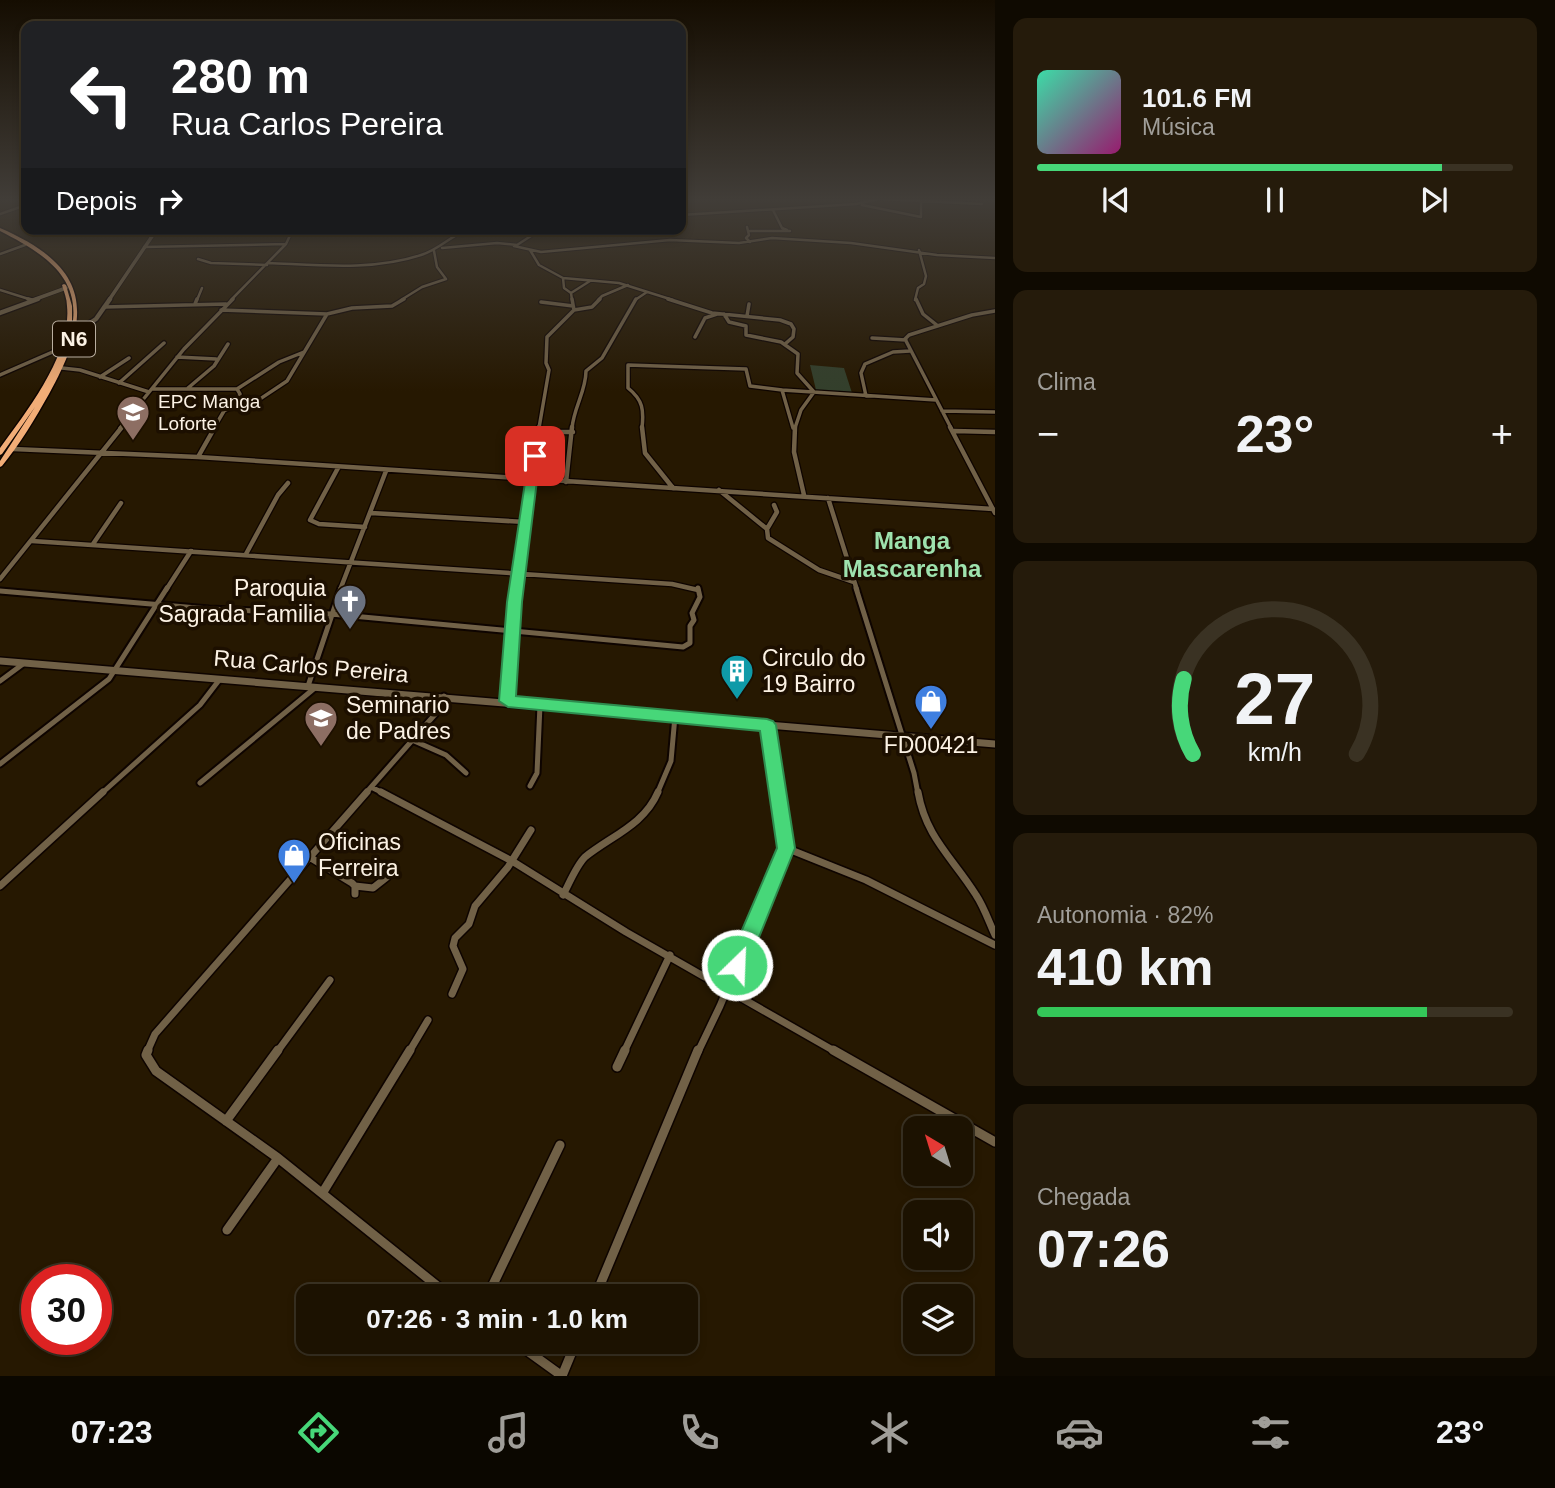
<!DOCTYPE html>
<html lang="pt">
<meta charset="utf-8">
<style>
body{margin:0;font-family:Arial,sans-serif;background:#251b0b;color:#f1f3f6;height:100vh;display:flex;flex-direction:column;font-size:26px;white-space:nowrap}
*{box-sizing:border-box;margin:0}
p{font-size:23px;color:#a09e99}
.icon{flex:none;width:38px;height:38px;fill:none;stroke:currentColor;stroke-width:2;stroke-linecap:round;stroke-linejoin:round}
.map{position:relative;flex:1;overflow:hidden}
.panel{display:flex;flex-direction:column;gap:18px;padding:18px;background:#0f0a01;width:560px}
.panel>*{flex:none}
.guide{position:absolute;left:21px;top:21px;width:665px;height:214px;border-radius:14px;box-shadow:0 4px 10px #0003,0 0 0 2px #3a3223;background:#202124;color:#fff;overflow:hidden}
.needle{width:46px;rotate:322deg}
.buttons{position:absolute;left:903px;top:1116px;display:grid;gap:14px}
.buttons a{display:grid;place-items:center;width:70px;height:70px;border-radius:14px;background:#1c1201;box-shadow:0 4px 10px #0003,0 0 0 2px #3a3223;font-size:35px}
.speed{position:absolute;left:21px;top:1264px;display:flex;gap:14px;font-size:35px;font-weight:700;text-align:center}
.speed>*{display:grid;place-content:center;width:91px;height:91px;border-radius:50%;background:#1c1201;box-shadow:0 4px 10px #0003,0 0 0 2px #3a3223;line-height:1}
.speed .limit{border:10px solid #d22;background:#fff;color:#111}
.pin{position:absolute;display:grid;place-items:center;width:60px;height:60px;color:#fff;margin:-30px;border-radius:14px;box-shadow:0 4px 10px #0006}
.me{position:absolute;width:77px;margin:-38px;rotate:24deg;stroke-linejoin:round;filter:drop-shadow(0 0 5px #0008)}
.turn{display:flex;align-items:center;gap:24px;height:147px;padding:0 35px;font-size:32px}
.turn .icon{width:91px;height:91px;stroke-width:2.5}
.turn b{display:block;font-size:49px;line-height:60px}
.then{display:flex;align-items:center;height:66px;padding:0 35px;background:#0003;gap:14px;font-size:26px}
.big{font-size:52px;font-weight:700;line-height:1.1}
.panel .widget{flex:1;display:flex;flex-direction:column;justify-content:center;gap:10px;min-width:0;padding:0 24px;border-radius:14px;background:#251b0b}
.panel .dial{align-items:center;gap:0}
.dial svg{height:182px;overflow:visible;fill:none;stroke:#3a3223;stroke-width:7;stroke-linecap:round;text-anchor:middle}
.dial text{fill:#f1f3f6;stroke:none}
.song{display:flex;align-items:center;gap:21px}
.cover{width:84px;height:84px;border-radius:10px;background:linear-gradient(135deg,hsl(160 70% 55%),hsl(320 70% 35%))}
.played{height:7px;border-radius:4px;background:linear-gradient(90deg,#47d779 85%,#3a3223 85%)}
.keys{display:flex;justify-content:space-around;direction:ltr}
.heat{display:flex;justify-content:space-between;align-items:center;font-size:38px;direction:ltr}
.charge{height:10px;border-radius:5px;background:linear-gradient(90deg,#34c759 82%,#3a3223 0)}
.trip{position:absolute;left:296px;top:1284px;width:402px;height:70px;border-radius:14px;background:#1c1201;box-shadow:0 4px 10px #0003,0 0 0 2px #3a3223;font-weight:700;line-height:70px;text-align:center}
.menu{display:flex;height:112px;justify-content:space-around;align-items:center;background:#0b0700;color:#a09e99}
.menu .icon{width:49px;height:49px}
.menu .on{color:#47d779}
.menu b{font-size:32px;color:#f1f3f6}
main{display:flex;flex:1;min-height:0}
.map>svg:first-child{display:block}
.green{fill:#333f2b}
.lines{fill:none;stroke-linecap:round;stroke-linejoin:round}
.street-far5-casing{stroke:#0e0400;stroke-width:4.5}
.street-far4-casing{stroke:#0e0400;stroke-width:6}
.street-far3-casing{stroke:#0e0400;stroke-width:7}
.street-far2-casing{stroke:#0e0400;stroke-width:9}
.street-far1-casing{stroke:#0e0400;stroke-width:10}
.street-casing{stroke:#0e0400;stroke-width:12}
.secondary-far2-casing{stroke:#0e0400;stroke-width:5}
.secondary-far1-casing{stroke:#0e0400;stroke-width:7}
.secondary-casing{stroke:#0e0400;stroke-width:10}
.highway-casing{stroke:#0e0400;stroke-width:3}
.street-far5{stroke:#716147;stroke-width:2.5}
.street-far4{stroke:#716147;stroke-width:3.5}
.street-far3{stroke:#716147;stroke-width:4.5}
.street-far2{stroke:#716147;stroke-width:5}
.street-far1{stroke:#716147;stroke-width:7}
.street{stroke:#716147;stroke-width:9}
.secondary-far2{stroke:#716147;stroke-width:3.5}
.secondary-far1{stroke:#716147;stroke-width:4.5}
.secondary{stroke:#716147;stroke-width:7}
.highway{fill:#f2ad77;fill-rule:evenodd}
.route{fill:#47d779;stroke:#2e8c4f;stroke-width:2}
.labels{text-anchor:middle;stroke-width:7;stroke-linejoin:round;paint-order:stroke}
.far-poi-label{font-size:19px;fill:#fcf2e4;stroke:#1c0f00;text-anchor:start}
.shield{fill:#1c0f00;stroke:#b9aea0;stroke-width:2}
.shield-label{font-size:21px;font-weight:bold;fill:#fcf2e4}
.poi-label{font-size:23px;fill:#fcf2e4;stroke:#1c0f00;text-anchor:start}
.street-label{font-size:23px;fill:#fcf2e4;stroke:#1c0f00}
.neighbourhood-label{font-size:24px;font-weight:bold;fill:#9ee2ae;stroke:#1c0f00}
</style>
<main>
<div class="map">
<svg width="995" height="1376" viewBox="0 0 995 1376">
<rect width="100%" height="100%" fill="#261801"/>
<path class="green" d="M810 365 844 368 852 393 816 390Z"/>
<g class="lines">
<defs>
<path id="street-far5" d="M881 199 982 204
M862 205 921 217V200
M773 210 782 228 787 230
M0 214 26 205
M681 215 856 204 883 198
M747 227 749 235 746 238 750 242
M750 231H790
M459 235 534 234 556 229
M514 246 541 252 670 240 739 243 772 238 851 243 937 255 995 258
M144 247 286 244
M442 248 497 243 517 245 534 234
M530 250 539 265 563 278 564 288 571 293 572 300
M0 254 25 245
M198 259 211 263 267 265
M268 263C319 265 372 271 421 255 439 250 451 235 469 229
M563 278 619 283 673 300
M0 290 32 300
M571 293 590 281
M197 300 202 288
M231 300 286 244 293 229
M401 300 422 287 446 279 437 267 434 251
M598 300 602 296 628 285
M635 300 647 292
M915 300 918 288 924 284 926 276 919 250"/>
<path id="street-far4" d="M28 299 32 300
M668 299 712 313 780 320 791 324 794 329 793 337 785 344
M916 299 923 314 938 326
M541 302 573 306
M195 304 197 299
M104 307 226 304
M221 310 327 314 352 308 392 306 404 299
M574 310 592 307 600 299
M724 314 729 322 746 326V335L781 342 798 354 797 373 814 392 801 410 795 428
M747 316 749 304
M695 337 705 318 717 314
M872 338 906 340
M177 357 216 359
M62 368 80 370 149 392
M0 375 64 347
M100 377 129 358
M119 383 164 343
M188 388 214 366 228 344
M152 389H237L279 362 304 352
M866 396 861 373 865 364 893 352 910 351
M234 406 240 394 237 389
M942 411 995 412
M120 428 184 349 233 299
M214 428 224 411 234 406 251 405 287 381 327 314
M539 428 549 370 546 363 547 337 574 310 572 299
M572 428C574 407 586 391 586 371L602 358 636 299
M642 428C644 410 643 400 628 388V365L746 369 750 386 782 390
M793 428 782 390 936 400
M951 428 905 339 909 335 972 315 995 311"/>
<path id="street-far3" d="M642 427 645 453 673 488
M795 427 794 452 804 495
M950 427 995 513
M954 431 995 432
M538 432H573
M13 449 198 457 993 509
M198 457 215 427
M338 468 310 520 319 524 365 527
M566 482 572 427
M719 490 767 529 777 512 774 505
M828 498 857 590
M371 513 525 522
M767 529 768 538 819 570 854 582
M32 541 672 584 698 590
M93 544 121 503
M246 554 278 495 288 483
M0 579 122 427
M166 590 191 551
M340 590 386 471
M517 590 539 427"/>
<path id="street-far2" d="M856 588 914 773 918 794
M0 591 209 609 331 614 683 647 690 643V626L694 620 692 613 700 597 698 588
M0 681 23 664
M308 686 341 588
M508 701 517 588
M767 725 778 794
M412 740 446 755 466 773
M0 764 109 679 167 588
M200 783 316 687
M530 786 537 773 540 705
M373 788 385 794
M101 794 200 705 220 679
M365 794 438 711 444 696
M657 794 671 761 675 716"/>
<path id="street-far1" d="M381 792 512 861 626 932 836 1052
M918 792C926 838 953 858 976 895 984 907 989 922 995 935
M786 848 866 880 995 945
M311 858 352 883 355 886V894
M0 886 103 792
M355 886 373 888 387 877
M563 895C569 884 576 866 585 857 611 836 644 825 658 792
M452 994 463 969 453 946 455 938 469 924 475 906 508 867 531 830
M147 1052 155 1034 367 792
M277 1052 330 980
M409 1052 428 1020
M624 1052 670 955
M698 1052 720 1006 786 848 777 792"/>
<path id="street" d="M148 1050 146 1055 156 1071 278 1158 451 1297
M833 1050 995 1142
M617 1067 625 1050
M226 1121 278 1050
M323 1192 410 1050
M227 1230 278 1158
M487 1297 560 1145
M595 1297 698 1050
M515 1342 562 1376
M562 1376 576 1342"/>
<path id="secondary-far2" d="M33 300 66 288
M109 300 157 229"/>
<path id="secondary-far1" d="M0 313 38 299
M75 333 96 319 110 299"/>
<path id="secondary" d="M0 661 995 744"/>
<path id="highway" d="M0 228C90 267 94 313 49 394 35 419 20 444 2 466L0 467V461L35 407 2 454 0 455V448C27 411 72 354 67 306 67 299 64 292 62 285L64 284 66 285 72 306V327C82 275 39 251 0 231Z"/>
</defs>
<use href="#street-far5" class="street-far5-casing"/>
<use href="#street-far4" class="street-far4-casing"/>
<use href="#street-far3" class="street-far3-casing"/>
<use href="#street-far2" class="street-far2-casing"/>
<use href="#street-far1" class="street-far1-casing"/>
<use href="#street" class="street-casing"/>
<use href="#secondary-far2" class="secondary-far2-casing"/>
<use href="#secondary-far1" class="secondary-far1-casing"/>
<use href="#secondary" class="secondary-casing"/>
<use href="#highway" class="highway-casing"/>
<use href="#street-far5" class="street-far5"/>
<use href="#street-far4" class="street-far4"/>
<use href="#street-far3" class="street-far3"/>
<use href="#street-far2" class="street-far2"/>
<use href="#street-far1" class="street-far1"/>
<use href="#street" class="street"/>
<use href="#secondary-far2" class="secondary-far2"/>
<use href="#secondary-far1" class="secondary-far1"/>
<use href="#secondary" class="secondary"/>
<use href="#highway" class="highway"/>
</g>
<linearGradient id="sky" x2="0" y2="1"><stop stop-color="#150d01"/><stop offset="0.51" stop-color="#413d38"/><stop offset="1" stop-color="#413d38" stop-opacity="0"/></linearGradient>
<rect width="995" height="391" fill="url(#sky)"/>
<path class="route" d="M535 453 540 456 522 602 516 696 767 719 773 721 776 725 795 848 745 972 737 975 730 972 727 965 777 848 760 731 508 707 499 701 507 602 529 456Z"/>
<defs>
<symbol id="school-pin" viewBox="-11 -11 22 30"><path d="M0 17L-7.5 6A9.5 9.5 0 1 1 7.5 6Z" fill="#8d6e63" stroke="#1c0f00"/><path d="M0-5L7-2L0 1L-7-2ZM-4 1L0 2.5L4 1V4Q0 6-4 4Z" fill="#fff"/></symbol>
<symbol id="church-pin" viewBox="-11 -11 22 30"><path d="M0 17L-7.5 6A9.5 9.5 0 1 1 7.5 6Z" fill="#6b7280" stroke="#1c0f00"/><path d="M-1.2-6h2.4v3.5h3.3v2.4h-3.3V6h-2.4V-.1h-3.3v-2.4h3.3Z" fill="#fff"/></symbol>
<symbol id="building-pin" viewBox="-11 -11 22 30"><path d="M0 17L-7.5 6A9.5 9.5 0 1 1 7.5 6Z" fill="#0f9aa8" stroke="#1c0f00"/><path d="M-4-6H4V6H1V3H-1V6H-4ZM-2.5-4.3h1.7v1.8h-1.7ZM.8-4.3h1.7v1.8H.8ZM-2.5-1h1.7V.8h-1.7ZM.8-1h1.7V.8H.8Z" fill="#fff"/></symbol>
<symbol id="shop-pin" viewBox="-11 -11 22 30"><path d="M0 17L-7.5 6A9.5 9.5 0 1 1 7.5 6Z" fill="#3f7fe0" stroke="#1c0f00"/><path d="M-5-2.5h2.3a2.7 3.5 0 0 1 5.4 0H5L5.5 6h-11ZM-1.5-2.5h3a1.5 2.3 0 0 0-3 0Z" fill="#fff"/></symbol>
<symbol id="university-pin" viewBox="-11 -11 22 30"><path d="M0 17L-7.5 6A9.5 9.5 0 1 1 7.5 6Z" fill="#8d6e63" stroke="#1c0f00"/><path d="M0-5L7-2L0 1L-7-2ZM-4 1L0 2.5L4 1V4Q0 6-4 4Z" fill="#fff"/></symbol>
</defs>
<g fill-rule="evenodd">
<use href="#school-pin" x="114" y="393" width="38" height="52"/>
<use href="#church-pin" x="331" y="582" width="38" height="52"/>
<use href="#building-pin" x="718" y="652" width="38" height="52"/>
<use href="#shop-pin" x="912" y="682" width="38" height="52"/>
<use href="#university-pin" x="302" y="699" width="38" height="52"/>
<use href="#shop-pin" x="275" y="836" width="38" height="52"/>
</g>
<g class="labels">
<g class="far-poi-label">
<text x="158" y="408">EPC Manga<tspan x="158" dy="22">Loforte</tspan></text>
</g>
<rect class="shield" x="53" y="321.5" width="42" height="35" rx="5"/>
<g class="shield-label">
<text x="74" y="346">N6</text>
</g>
<g class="poi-label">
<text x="326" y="596" text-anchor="end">Paroquia<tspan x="326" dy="26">Sagrada Familia</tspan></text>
<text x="762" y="666">Circulo do<tspan x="762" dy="26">19 Bairro</tspan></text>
<text x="346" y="713">Seminario<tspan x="346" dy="26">de Padres</tspan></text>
<text x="931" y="753" text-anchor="middle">FD00421</text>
<text x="318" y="850">Oficinas<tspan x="318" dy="26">Ferreira</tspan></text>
</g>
<g class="street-label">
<text transform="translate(311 666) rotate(5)" y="8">Rua Carlos Pereira</text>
</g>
<g class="neighbourhood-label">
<text x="912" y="549">Manga<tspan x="912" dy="28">Mascarenha</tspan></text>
</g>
</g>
</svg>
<div class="buttons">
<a><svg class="needle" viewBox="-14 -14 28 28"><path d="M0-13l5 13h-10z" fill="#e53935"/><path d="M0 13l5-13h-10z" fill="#a09e99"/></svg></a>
<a><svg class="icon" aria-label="sound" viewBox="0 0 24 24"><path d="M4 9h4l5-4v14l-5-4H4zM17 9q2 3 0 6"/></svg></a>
<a><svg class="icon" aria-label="layers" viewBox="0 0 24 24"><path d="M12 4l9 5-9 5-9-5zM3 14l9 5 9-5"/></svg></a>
</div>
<div class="speed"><div class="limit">30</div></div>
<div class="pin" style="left:535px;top:456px;background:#d93025"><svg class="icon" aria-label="arrive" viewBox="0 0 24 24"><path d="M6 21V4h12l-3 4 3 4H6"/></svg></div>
<svg class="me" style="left:737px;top:965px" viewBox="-20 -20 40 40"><circle r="17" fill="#47d779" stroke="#fff" stroke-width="3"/><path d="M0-11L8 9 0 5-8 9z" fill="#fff"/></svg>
<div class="trip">07:26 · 3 min · 1.0 km</div>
<div class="guide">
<div class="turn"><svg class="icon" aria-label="left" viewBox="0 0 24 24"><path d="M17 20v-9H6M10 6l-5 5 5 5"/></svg><div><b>280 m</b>Rua Carlos Pereira</div></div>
<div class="then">Depois<svg class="icon" aria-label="right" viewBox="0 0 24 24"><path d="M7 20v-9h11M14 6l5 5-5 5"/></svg></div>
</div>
</div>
<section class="panel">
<div class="widget">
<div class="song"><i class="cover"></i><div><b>101.6 FM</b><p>Música</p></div></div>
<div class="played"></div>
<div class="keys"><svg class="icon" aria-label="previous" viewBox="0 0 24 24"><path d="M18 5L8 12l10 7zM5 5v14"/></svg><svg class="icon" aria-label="pause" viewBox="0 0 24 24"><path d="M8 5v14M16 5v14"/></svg><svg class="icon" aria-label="next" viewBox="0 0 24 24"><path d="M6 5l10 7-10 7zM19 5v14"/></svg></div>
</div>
<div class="widget"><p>Clima</p>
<div class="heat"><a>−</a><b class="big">23°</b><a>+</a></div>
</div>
<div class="widget dial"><svg viewBox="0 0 100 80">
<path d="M14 69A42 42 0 1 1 86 69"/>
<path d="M14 69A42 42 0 0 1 10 36" stroke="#47d779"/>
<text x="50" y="56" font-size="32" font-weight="700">27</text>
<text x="50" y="72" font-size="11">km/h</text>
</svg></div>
<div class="widget"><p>Autonomia · 82%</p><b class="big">410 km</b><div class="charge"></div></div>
<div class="widget"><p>Chegada</p><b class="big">07:26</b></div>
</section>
</main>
<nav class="menu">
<b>07:23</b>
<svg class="icon on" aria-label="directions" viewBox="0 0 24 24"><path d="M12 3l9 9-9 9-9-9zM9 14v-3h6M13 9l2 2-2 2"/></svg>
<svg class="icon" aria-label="music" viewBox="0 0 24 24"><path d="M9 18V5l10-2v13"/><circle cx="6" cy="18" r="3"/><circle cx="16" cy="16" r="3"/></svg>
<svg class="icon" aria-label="phone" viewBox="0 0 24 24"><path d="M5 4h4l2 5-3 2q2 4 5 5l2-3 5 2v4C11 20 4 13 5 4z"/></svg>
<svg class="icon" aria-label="climate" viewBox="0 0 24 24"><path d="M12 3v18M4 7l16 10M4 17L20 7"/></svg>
<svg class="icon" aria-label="car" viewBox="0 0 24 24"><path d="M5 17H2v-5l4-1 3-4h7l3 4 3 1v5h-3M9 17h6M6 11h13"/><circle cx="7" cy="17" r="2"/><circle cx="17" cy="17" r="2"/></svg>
<svg class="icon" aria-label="filters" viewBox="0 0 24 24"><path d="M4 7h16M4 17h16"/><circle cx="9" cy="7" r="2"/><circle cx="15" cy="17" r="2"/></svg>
<b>23°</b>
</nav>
